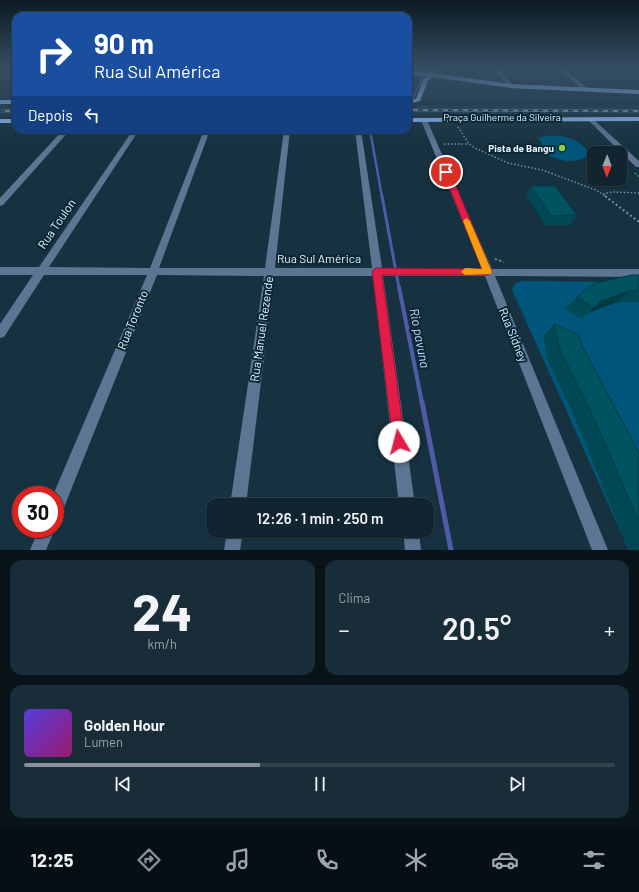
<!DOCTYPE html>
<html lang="pt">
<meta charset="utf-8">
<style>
body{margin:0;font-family:Barlow,sans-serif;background:#192d38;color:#f1f3f6;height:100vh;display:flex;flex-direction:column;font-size:15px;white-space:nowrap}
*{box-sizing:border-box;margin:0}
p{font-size:13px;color:#9ca5ab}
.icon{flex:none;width:22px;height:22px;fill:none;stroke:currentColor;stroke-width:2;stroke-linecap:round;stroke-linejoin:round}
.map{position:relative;height:550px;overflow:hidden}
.side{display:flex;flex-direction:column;gap:10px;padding:10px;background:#09141a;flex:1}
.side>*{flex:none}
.guide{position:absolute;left:12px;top:12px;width:400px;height:122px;border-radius:12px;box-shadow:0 1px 3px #0004,0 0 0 1px #30424c;background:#1a4fa0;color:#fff;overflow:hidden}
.needle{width:26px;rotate:181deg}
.buttons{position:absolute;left:587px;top:146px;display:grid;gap:8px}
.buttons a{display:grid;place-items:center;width:40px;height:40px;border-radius:8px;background:#102530;box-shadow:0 1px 3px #0004,0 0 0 1px #30424c;font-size:20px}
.speed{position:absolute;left:12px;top:486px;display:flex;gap:8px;font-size:20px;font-weight:700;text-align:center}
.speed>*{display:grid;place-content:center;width:52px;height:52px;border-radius:50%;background:#102530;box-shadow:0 1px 3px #0004,0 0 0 1px #30424c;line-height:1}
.speed .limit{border:6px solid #d22;background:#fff;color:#111}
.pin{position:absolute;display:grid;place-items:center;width:34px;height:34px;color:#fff;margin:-17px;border:2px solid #fff;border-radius:50%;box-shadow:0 1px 4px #0007}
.me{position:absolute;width:44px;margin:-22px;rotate:352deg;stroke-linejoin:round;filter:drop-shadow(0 0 3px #0008)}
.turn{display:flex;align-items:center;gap:14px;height:84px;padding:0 16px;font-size:18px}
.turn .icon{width:52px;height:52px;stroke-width:2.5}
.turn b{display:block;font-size:28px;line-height:34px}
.then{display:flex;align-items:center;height:38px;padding:0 16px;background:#0003;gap:8px;font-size:15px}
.big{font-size:30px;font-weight:600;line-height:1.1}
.side .tile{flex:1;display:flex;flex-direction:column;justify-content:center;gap:6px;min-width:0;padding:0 14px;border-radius:12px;background:#192d38}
.side .dial{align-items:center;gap:0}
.dial b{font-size:52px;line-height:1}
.song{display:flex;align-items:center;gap:12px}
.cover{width:48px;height:48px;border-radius:6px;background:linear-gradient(135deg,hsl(250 70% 55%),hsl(320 70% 35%))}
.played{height:4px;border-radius:2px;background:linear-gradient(90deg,#8c9099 40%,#30424c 40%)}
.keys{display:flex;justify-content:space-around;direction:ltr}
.heat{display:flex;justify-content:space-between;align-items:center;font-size:22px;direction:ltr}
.side .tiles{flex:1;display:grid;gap:10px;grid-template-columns:1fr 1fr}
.tile:last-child{grid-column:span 2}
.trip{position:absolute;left:206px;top:498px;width:228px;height:40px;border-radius:12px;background:#102530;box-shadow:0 1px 3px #0004,0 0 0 1px #30424c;font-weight:600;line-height:40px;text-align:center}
.dock{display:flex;height:64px;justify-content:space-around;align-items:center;background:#060f13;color:#9ca5ab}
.dock .icon{width:28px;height:28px}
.dock .on{color:#8c9099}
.dock b{font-size:18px;color:#f1f3f6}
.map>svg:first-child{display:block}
.built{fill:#173b4e}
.green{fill:#00567a}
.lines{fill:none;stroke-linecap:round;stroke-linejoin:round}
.stream-far4{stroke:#515aa6;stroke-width:2}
.stream-far3{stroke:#515aa6;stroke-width:2.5}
.stream-far2{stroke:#515aa6;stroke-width:3}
.stream-far1{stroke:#515aa6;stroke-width:4}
.stream{stroke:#515aa6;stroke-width:5}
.path-far2{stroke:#798f9b;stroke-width:1;stroke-dasharray:1 1.5;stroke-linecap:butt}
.path-far1{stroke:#798f9b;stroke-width:1.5;stroke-dasharray:1.5 2;stroke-linecap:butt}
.path{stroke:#798f9b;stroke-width:2;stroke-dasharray:2 2.5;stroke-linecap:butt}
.minor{fill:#5d7492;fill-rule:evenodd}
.major{fill:#8abaf8;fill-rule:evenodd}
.rail-casing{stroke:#8197a3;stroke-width:2.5}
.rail{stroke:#0b2735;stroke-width:1.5;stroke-dasharray:5;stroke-linecap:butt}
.wall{fill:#004854}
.shaded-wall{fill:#003b45}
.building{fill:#005462;stroke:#003b45}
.route{fill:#e11d48;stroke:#92132f}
.slow{fill:#f59e0b}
.poi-dot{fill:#8ece43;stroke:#0b2735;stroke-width:1.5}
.labels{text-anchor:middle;stroke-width:4;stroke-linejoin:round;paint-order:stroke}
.far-street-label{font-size:10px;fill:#e3f3fd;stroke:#0b2735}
.far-poi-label{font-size:10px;font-weight:bold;fill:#e3f3fd;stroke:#0b2735;text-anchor:end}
.street-label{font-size:12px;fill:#e3f3fd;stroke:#0b2735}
.water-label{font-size:13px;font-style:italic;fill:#cad3fe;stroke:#0b2735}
</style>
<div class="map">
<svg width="639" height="550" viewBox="0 0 639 550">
<rect width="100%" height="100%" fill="#163140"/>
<path class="built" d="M0 106H16V115H0Z
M408 106H639V114H408Z"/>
<path class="green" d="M546 136C560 134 578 138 587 150L588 155C576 167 547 159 537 147L541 146 542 143 538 138Z
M524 281 639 282V550H629L512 290C514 283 517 282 524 281Z"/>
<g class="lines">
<path class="stream-far4" d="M408 107 424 76 431 69"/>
<path class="stream-far3" d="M370 130 382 197"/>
<path class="stream-far2" d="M382 196 399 288"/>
<path class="stream-far1" d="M399 287 422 403"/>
<path class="stream" d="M422 402 451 550"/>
<path class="path-far2" d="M422 106 427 107"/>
<path class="path-far1" d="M458 127 469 144 475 148 508 163 542 170 596 190 607 197
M444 144H469
M635 173 639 177
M603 194 612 192 639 193"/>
<path class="path" d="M605 196 639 222
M495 259 504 262"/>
<path class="minor" d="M433 69H437L433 76H429Z
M494 69H498L513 85V87H509Z
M559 69H564L587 88V90H583Z
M422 119 427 120 492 269H639V277L495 276 608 550H592L485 276H383L415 505H399L373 276H274L246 505H230L264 276 157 275 61 515 55 517V495H53L147 275H44L4 337 0 338V324L33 275H0V267H39L133 130H139L49 267 150 268 204 130H210L159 268H265L284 130H290L275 268H372L355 130H361L382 268 482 269 421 120Z
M589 119H593L639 161V167H636L589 121Z
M63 130H70L3 205 0 206V198Z
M39 529H55L46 550H30Z
M227 531H243L240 550H224Z
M403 531H419L421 550H405Z"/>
<path class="major" d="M408 70 511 84 639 90V94L511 88 432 77 428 81 420 101 408 104V100L416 99 423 80 427 76 408 74Z
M0 100H16V104H0Z
M639 117V121L408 122V118Z
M0 119H16V123H0Z"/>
<defs>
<path id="rail" d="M408 110 639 111
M0 111H16"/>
</defs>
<use href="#rail" class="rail-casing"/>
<use href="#rail" class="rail"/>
</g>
<path class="wall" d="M531 186 577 215 570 225H545L526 196Z
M639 275V302H626L615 303 588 313 582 319 565 309 577 297Z
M554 324 582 346 639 453V550H630L622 534 575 418 548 361 543 336Z"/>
<path class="shaded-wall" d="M629 291 615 303 588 313 601 301Z"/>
<path class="building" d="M531 186H555L577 215 551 216Z
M632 275H639V290L629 291 601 301 594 308 577 297 586 289 596 283 609 280Z
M554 324 579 335 582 346 639 453V521L590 410 560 350Z"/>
<linearGradient id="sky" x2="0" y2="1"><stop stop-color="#0c1b23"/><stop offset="0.47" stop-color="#364e64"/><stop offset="1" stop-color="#364e64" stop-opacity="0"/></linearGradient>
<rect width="639" height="146" fill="url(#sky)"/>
<path class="route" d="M446 170 450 172 492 272 488 275H382L405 442 403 446 399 448 394 446 393 442 372 271 376 268 482 269 443 172Z"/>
<path class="slow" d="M466 218 470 221 492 272 491 274 465 275 461 272 465 268 482 269 463 221Z"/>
<circle class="poi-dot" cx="562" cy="148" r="4"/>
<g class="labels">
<g class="far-street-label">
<text x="502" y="121">Praça Guilherme da Silveira</text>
</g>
<g class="far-poi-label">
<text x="554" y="152">Pista de Bangu</text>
</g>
<g class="street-label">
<text transform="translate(57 224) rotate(-56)" y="4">Rua Toulon</text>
<text x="319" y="263">Rua Sul América</text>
<text transform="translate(133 320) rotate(-68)" y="4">Rua Toronto</text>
<text transform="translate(262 329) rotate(-82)" y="4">Rua Manuel Rezende</text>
<text transform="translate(513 335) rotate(68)" y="4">Rua Sidney</text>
</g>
<g class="water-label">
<text transform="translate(420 338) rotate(79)" y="5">Rio pavuna</text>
</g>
</g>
</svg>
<div class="buttons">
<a><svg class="needle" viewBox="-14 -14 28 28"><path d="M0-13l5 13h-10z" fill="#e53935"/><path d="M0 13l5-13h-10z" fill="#9ca5ab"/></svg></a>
</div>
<div class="speed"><div class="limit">30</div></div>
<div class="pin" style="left:446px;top:172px;background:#d93025"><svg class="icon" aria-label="arrive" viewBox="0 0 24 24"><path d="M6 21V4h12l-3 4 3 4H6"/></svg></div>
<svg class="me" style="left:399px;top:442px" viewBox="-20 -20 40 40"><circle r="19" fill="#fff"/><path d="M0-13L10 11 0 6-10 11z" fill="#e11d48"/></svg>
<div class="trip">12:26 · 1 min · 250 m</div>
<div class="guide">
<div class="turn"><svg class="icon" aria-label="right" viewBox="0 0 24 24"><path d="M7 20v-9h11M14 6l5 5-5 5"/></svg><div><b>90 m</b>Rua Sul América</div></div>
<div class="then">Depois<svg class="icon" aria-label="left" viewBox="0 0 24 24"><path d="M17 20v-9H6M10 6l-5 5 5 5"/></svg></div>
</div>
</div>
<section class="side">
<div class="tiles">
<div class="tile dial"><b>24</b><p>km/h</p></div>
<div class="tile"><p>Clima</p>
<div class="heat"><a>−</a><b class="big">20.5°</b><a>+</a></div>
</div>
<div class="tile">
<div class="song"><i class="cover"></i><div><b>Golden Hour</b><p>Lumen</p></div></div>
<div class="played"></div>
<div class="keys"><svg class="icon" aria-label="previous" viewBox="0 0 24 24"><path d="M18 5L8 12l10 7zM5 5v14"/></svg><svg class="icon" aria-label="pause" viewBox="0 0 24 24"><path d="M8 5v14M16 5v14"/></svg><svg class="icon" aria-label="next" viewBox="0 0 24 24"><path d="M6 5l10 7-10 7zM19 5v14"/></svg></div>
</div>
</div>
</section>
<nav class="dock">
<b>12:25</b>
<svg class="icon on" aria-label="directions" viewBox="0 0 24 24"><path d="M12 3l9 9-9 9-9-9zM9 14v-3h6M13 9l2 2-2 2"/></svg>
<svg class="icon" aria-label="music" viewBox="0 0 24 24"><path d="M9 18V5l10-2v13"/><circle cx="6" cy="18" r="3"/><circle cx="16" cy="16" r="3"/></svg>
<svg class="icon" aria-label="phone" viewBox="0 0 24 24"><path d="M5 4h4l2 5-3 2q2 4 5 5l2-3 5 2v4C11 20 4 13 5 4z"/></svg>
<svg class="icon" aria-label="climate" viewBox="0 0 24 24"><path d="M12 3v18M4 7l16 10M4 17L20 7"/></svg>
<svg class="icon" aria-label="car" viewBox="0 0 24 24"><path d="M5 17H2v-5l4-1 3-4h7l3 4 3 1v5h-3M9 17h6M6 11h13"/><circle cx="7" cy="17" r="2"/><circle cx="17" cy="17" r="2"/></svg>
<svg class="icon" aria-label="filters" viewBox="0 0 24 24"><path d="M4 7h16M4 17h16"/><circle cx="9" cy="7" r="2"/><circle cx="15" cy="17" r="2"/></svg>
</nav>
